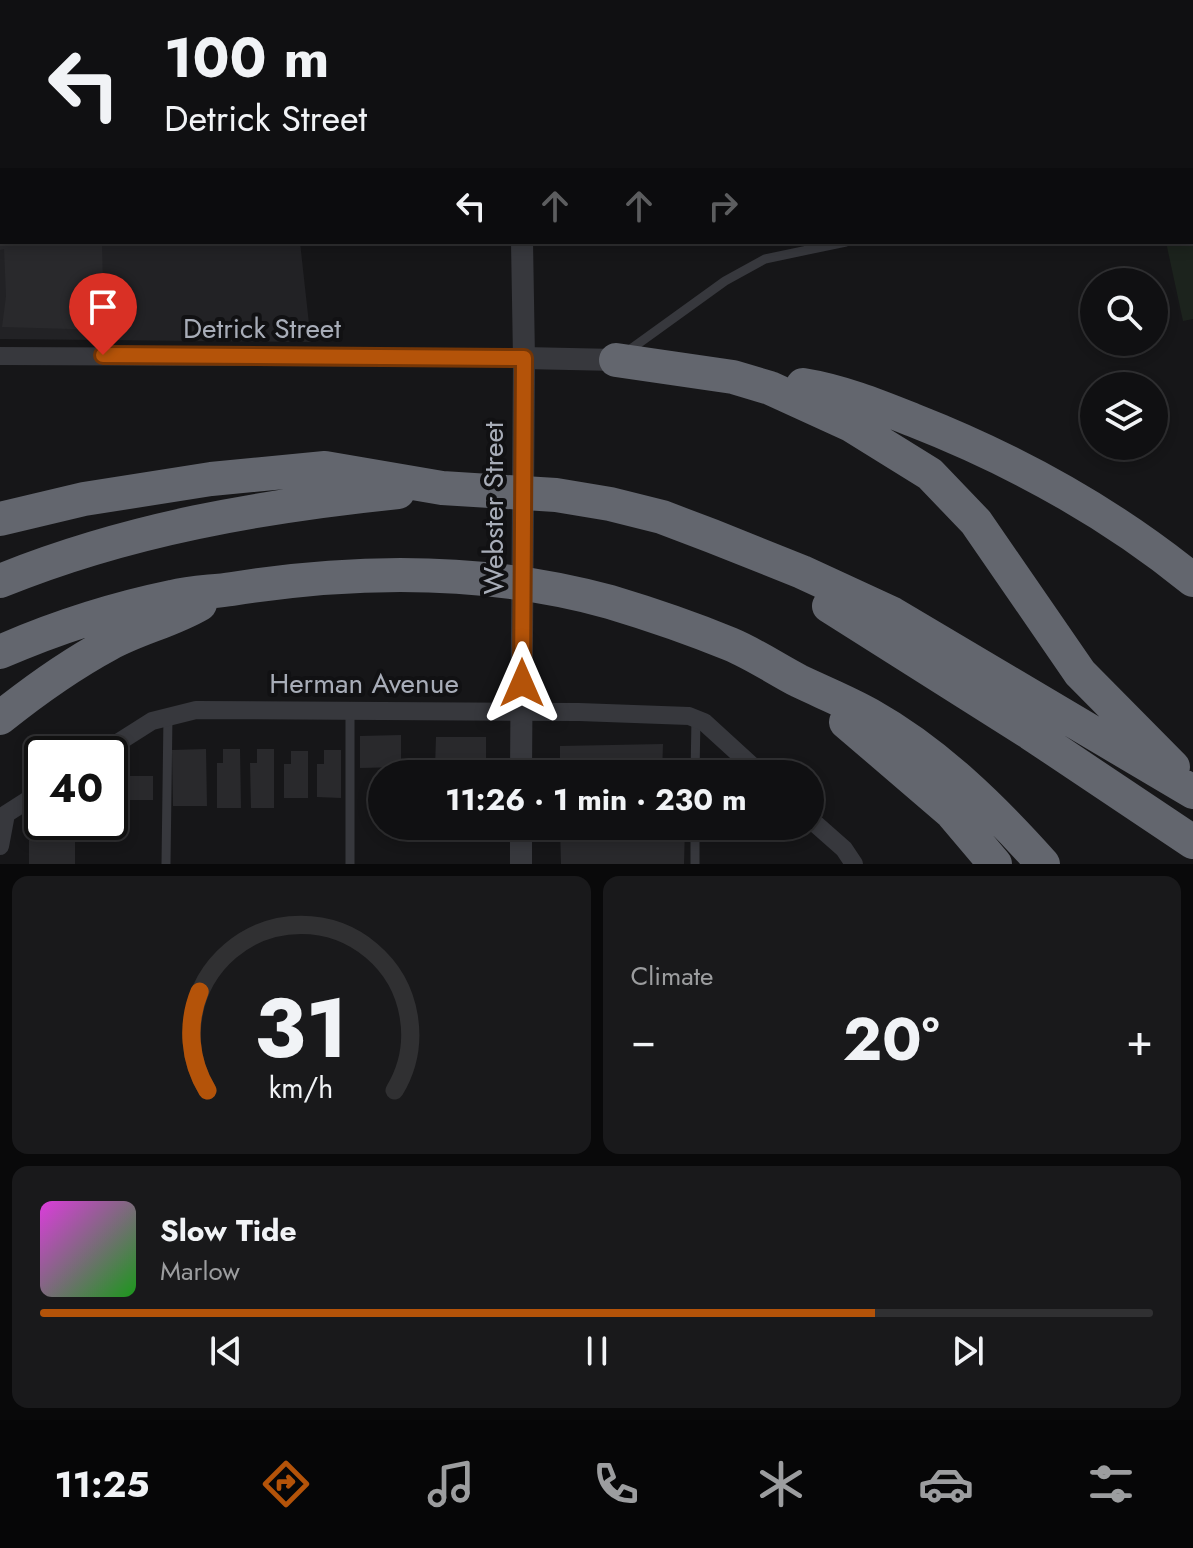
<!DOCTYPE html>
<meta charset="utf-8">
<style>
body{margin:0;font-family:Jost,sans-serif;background:#19191b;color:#f1f3f6;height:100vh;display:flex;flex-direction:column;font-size:30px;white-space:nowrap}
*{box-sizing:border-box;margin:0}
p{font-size:26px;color:#9c9d9f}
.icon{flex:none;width:44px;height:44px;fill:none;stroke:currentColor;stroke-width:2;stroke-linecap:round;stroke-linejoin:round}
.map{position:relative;height:864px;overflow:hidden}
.panel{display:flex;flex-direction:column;gap:12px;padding:12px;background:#09090a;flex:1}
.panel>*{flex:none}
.hud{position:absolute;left:0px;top:0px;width:1194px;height:244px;box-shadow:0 4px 12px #0003,0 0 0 2px #303032;background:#101012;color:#f1f3f6;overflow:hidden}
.controls{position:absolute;left:1080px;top:268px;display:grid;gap:16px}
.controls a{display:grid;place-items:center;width:88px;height:88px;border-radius:50%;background:#101012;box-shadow:0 4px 12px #0003,0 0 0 2px #303032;font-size:40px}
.speed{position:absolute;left:24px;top:736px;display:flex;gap:16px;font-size:40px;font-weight:700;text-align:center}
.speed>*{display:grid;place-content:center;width:104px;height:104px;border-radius:50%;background:#101012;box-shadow:0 4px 12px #0003,0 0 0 2px #303032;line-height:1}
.speed .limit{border:4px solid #111;border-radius:12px;background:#fff;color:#111}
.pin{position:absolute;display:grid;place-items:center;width:68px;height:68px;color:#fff;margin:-82px -34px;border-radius:50% 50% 50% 0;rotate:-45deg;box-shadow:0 0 8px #0007}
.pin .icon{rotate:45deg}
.me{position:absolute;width:88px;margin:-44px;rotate:0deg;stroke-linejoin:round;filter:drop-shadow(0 0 6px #0008)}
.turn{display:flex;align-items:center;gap:28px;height:168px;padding:0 32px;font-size:36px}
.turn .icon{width:104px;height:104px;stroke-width:2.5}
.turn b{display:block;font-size:56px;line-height:68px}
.lanes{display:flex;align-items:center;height:76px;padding:0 32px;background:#0003;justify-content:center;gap:40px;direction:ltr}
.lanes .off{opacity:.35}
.big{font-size:60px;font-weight:700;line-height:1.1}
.panel .widget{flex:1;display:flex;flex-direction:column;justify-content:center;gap:12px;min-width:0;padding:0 28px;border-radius:16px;background:#19191b}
.panel .dial{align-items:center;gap:0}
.dial svg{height:208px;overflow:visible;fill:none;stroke:#303032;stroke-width:7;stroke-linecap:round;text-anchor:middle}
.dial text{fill:#f1f3f6;stroke:none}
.song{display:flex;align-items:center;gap:24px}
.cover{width:96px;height:96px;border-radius:12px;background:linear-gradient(135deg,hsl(300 70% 55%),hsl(120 70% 35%))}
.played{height:8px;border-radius:4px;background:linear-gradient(90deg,#b45309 75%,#303032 75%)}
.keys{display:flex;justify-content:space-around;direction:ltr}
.heat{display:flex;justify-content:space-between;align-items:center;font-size:44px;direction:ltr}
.panel .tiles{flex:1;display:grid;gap:12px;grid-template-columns:1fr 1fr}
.widget:last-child{grid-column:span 2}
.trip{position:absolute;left:368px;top:760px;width:456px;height:80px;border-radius:40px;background:#101012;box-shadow:0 4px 12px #0003,0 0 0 2px #303032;font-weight:700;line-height:80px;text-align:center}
.menu{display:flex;height:128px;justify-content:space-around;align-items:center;background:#060607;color:#9c9d9f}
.menu .icon{width:56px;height:56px}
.menu .current{color:#b45309}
.menu b{font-size:36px;color:#f1f3f6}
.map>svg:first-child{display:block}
.built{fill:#222225}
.green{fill:#1c231d}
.building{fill:#29292c}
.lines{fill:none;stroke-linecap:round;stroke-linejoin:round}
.service{stroke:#37383d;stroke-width:9}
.minor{stroke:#37383d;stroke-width:18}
.tertiary{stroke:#37383d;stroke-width:22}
.motorway{stroke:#63666e;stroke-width:34}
.route-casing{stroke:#753606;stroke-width:20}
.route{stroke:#b45309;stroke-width:14}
.labels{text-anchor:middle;stroke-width:8;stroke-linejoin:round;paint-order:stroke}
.street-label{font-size:28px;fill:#a8adb8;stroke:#111113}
</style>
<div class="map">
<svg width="1193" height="864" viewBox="0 0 1193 864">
<rect width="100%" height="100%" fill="#161618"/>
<path class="built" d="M0 0H274V2H2V242H300L311 342 0 339Z"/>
<path class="green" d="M1193 65V319L1183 321 1166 242H1192Z"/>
<path class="building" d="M0 242H102L104 330 2 327 6 296 4 249 0 250Z
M401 735V767L360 768V736Z
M436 737H486V768H435Z
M663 744 662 774H560V746Z
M206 749 207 806H173L172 750Z
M223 749H240L241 808H217V763H223Z
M257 749H274V808H251L250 763H257Z
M324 750H341V798L317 797V764H324Z
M291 751H308V798H284V764H291Z
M433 771H487V774H433Z
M110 776H153V800H110Z
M35 814H42V822H78V835L36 836Z
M560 826H685L684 864H561Z
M29 839H75V864H29Z"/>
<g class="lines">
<path class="service" d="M689 0 690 2
M1050 2 1058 0
M628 351 725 281 765 259 846 242
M695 774 696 718
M166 864 168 715
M350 864V711
M695 864V826"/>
<path class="minor" d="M0 356 524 358
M100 754 152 721 196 710 579 712 689 716 704 722 761 774
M810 819 844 849 854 864
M0 846 6 814 42 791"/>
<path class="tertiary" d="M515 0V2
M524 358 616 360
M521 774 524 358 522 242
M521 864V826"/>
<path class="motorway" d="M616 360 733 377 770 388 851 425 930 474 976 522 1080 673 1173 767
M803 385C841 391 878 406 913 420 1015 460 1108 511 1193 580
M0 519 84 499 211 479 325 468 442 488 556 495 610 504 662 517 712 536 802 572 893 614 1193 792
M0 581C128 529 262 506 398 492
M829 606 1030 733 1193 842
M0 652C55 628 114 609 172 597 192 592 212 592 232 589 357 569 487 568 610 602 650 614 691 628 730 644 754 654 776 669 799 681 822 692 847 702 870 715 936 752 993 808 1043 864
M0 718C35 690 70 665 109 644 138 628 171 621 200 604
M846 722 951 812 995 864"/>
</g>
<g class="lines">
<defs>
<path id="route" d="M103 355 524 358 522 683"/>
</defs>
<use href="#route" class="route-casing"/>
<use href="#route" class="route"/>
</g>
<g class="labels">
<g class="street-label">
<text x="262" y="338">Detrick Street</text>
<text transform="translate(493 508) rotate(-90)" y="10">Webster Street</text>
<text x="364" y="693">Herman Avenue</text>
</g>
</g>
</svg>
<div class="controls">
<a><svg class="icon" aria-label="search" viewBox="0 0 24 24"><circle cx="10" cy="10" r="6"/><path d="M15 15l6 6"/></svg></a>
<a><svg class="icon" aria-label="layers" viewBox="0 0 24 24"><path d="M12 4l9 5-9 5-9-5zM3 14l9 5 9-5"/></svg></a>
</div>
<div class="speed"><div class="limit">40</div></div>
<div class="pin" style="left:103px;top:355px;background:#d93025"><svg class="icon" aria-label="arrive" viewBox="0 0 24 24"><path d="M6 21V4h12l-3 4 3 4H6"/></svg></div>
<svg class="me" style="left:522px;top:683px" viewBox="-20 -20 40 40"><path d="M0-17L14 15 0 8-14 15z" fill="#b45309" stroke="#fff" stroke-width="4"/></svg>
<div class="trip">11:26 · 1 min · 230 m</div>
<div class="hud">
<div class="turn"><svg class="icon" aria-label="left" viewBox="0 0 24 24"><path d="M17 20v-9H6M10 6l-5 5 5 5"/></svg><div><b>100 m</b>Detrick Street</div></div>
<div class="lanes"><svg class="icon" aria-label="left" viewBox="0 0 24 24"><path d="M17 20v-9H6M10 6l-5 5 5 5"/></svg><svg class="icon off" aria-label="ahead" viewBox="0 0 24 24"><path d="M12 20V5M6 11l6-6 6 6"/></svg><svg class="icon off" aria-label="ahead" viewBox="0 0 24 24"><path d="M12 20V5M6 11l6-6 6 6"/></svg><svg class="icon off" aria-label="right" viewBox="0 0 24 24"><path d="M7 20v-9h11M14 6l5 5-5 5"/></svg></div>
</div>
</div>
<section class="panel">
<div class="tiles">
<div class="widget dial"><svg viewBox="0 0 100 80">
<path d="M14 69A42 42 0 1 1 86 69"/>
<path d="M14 69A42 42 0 0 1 11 31" stroke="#b45309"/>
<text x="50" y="56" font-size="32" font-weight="700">31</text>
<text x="50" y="72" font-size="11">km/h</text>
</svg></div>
<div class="widget"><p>Climate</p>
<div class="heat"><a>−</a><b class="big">20°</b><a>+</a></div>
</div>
<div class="widget">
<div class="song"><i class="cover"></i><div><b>Slow Tide</b><p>Marlow</p></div></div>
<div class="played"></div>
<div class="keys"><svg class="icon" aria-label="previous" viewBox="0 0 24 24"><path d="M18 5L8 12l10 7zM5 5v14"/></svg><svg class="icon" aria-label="pause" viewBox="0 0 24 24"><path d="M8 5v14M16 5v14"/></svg><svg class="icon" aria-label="next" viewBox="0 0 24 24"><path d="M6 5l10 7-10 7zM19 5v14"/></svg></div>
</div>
</div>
</section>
<nav class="menu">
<b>11:25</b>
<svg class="icon current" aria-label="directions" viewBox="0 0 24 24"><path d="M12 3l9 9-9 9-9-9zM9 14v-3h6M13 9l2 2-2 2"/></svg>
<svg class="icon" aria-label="music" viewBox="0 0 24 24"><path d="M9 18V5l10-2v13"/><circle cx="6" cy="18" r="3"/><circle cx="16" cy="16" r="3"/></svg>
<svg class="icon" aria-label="phone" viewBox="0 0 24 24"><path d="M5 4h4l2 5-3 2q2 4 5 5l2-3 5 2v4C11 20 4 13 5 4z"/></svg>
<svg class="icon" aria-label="climate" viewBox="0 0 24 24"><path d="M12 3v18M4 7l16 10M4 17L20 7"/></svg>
<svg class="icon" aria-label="car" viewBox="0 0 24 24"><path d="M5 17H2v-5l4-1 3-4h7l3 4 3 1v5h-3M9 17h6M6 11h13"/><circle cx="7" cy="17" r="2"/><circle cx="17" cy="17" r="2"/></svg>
<svg class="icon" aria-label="filters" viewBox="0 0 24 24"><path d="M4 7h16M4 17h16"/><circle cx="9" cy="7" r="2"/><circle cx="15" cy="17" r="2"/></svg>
</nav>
